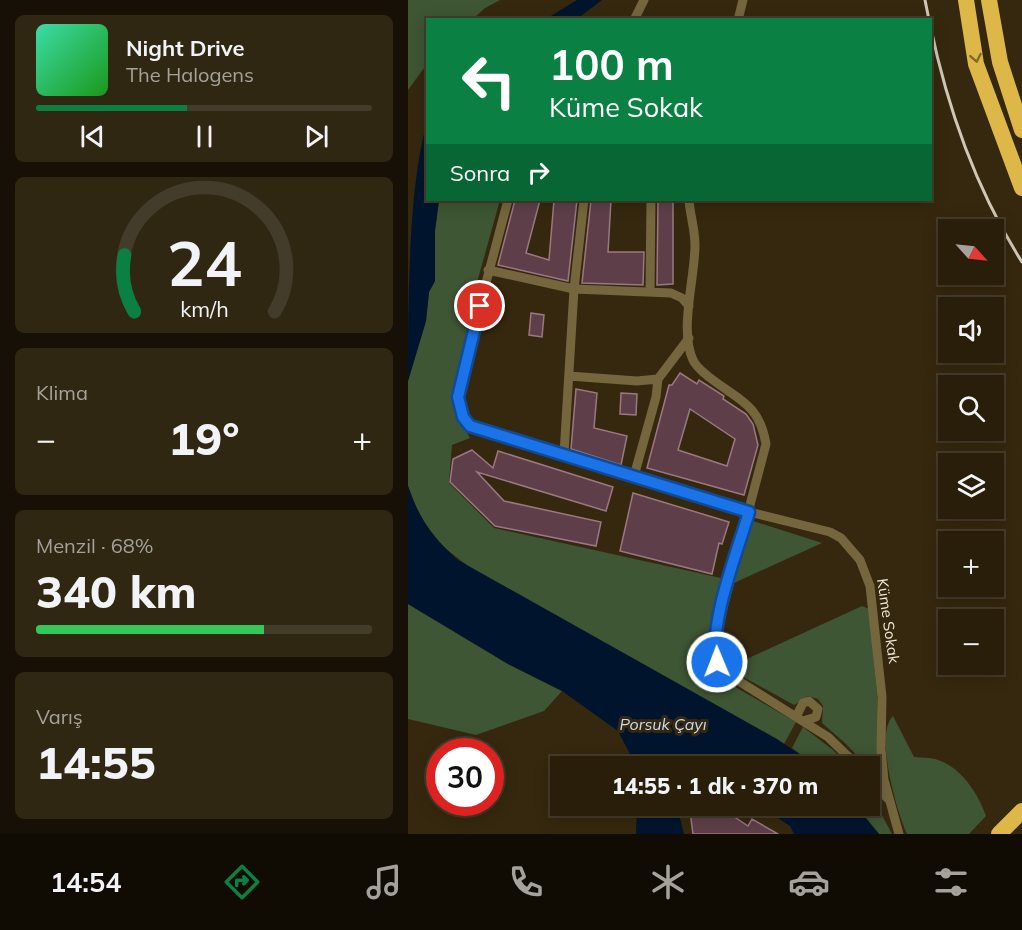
<!DOCTYPE html>
<html lang="tr">
<meta charset="utf-8">
<style>
body{margin:0;font-family:Mulish,sans-serif;background:#302713;color:#f1f3f6;height:100vh;display:flex;flex-direction:column;font-size:22px;white-space:nowrap}
*{box-sizing:border-box;margin:0}
p{font-size:20px;color:#a5a29c}
.icon{flex:none;width:33px;height:33px;fill:none;stroke:currentColor;stroke-width:2;stroke-linecap:round;stroke-linejoin:round}
.map{position:relative;flex:1;overflow:hidden}
.sheet{display:flex;flex-direction:column;gap:15px;padding:15px;background:#161006;width:408px}
.sheet>*{flex:none}
.banner{position:absolute;left:18px;top:18px;width:506px;height:183px;border-radius:0px;box-shadow:0 3px 15px #0003,0 0 0 2px #443c2b;background:#0b8043;color:#fff;overflow:hidden}
.needle{width:39px;rotate:117deg}
.tools{position:absolute;left:530px;top:219px;display:grid;gap:12px}
.tools a{display:grid;place-items:center;width:66px;height:66px;border-radius:0px;background:#281e0a;box-shadow:0 3px 15px #0003,0 0 0 2px #443c2b;font-size:30px}
.speed{position:absolute;left:18px;top:738px;display:flex;gap:12px;font-size:30px;font-weight:700;text-align:center}
.speed>*{display:grid;place-content:center;width:78px;height:78px;border-radius:50%;background:#281e0a;box-shadow:0 3px 15px #0003,0 0 0 2px #443c2b;line-height:1}
.speed .limit{border:9px solid #d22;background:#fff;color:#111}
.pin{position:absolute;display:grid;place-items:center;width:51px;height:51px;color:#fff;margin:-26px;border:3px solid #fff;border-radius:50%;box-shadow:0 2px 6px #0007}
.me{position:absolute;width:66px;margin:-33px;rotate:359deg;stroke-linejoin:round;filter:drop-shadow(0 0 4px #0008)}
.turn{display:flex;align-items:center;gap:21px;height:126px;padding:0 24px;font-size:27px}
.turn .icon{width:78px;height:78px;stroke-width:2.5}
.turn b{display:block;font-size:42px;line-height:51px}
.then{display:flex;align-items:center;height:57px;padding:0 24px;background:#0003;gap:12px;font-size:22px}
.big{font-size:45px;font-weight:800;line-height:1.1}
.sheet .tile{flex:1;display:flex;flex-direction:column;justify-content:center;gap:9px;min-width:0;padding:0 21px;border-radius:9px;background:#302713}
.sheet .dial{align-items:center;gap:0}
.dial svg{height:156px;overflow:visible;fill:none;stroke:#443c2b;stroke-width:7;stroke-linecap:round;text-anchor:middle}
.dial text{fill:#f1f3f6;stroke:none}
.song{display:flex;align-items:center;gap:18px}
.cover{width:72px;height:72px;border-radius:9px;background:linear-gradient(135deg,hsl(160 70% 55%),hsl(120 70% 35%))}
.played{height:6px;border-radius:3px;background:linear-gradient(90deg,#0b8043 45%,#443c2b 45%)}
.keys{display:flex;justify-content:space-around;direction:ltr}
.heat{display:flex;justify-content:space-between;align-items:center;font-size:33px;direction:ltr}
.charge{height:9px;border-radius:4px;background:linear-gradient(90deg,#34c759 68%,#443c2b 0)}
.trip{position:absolute;left:142px;top:756px;width:330px;height:60px;border-radius:0px;background:#281e0a;box-shadow:0 3px 15px #0003,0 0 0 2px #443c2b;font-weight:800;line-height:60px;text-align:center}
.tabs{display:flex;height:96px;justify-content:space-around;align-items:center;background:#100c04;color:#a5a29c}
.tabs .icon{width:42px;height:42px}
.tabs .on{color:#0b8043}
.tabs b{font-size:27px;color:#f1f3f6}
main{display:flex;flex:1;min-height:0}
.map>svg:first-child{display:block}
.green{fill:#3e5634}
.water{fill:#00152d}
.building{fill:#5e3f49;stroke:#9a7883;stroke-width:1.5;fill-rule:evenodd}
.lines{fill:none;stroke-linecap:round;stroke-linejoin:round}
.street{stroke:#75663e;stroke-width:9}
.highway{stroke:#ddb848;stroke-width:16}
.rail{stroke:#d0c7b6;stroke-width:3}
.oneway{stroke:#816928}
.route-casing{stroke:#114b97;stroke-width:15}
.route{stroke:#1a73e8;stroke-width:10}
.labels{text-anchor:middle;stroke-width:6;stroke-linejoin:round;paint-order:stroke}
.street-label{font-size:15px;fill:#f0e8d8;stroke:#35280e}
.water-label{font-size:16px;font-style:italic;fill:#c5dcf4;stroke:#35280e}
</style>
<main>
<section class="sheet">
<div class="tile">
<div class="song"><i class="cover"></i><div><b>Night Drive</b><p>The Halogens</p></div></div>
<div class="played"></div>
<div class="keys"><svg class="icon" aria-label="previous" viewBox="0 0 24 24"><path d="M18 5L8 12l10 7zM5 5v14"/></svg><svg class="icon" aria-label="pause" viewBox="0 0 24 24"><path d="M8 5v14M16 5v14"/></svg><svg class="icon" aria-label="next" viewBox="0 0 24 24"><path d="M6 5l10 7-10 7zM19 5v14"/></svg></div>
</div>
<div class="tile dial"><svg viewBox="0 0 100 80">
<path d="M14 69A42 42 0 1 1 86 69"/>
<path d="M14 69A42 42 0 0 1 9 40" stroke="#0b8043"/>
<text x="50" y="56" font-size="32" font-weight="700">24</text>
<text x="50" y="72" font-size="11">km/h</text>
</svg></div>
<div class="tile"><p>Klima</p>
<div class="heat"><a>−</a><b class="big">19°</b><a>+</a></div>
</div>
<div class="tile"><p>Menzil · 68%</p><b class="big">340 km</b><div class="charge"></div></div>
<div class="tile"><p>Varış</p><b class="big">14:55</b></div>
</section>
<div class="map">
<svg width="614" height="834" viewBox="0 0 614 834">
<rect width="100%" height="100%" fill="#35280e"/>
<path class="green" d="M0 0H92L77 8 65 19 20 20 19 64 0 90Z
M31 200H92L70 279 45 398 48 414 62 438 44 445 41 483 86 528 313 578C303 616 296 637 308 676L388 722 376 744 65 570 33 545 22 531 11 514 0 486V381L18 321 21 292 27 281V231Z
M345 521 414 543 326 583Z
M0 604 100 664 154 691 136 711 68 735 0 719Z
M454 606 461 609 469 694 471 779 462 771V766H459L437 743 414 723 415 706 410 699 400 696 386 705 319 668Z
M485 716 506 757C513 758 523 757 530 760 553 767 571 795 578 816L561 834H499C489 812 466 734 485 716Z
M395 727 425 750 441 766H409L384 748Z
M462 793 484 834H471L448 806H462Z"/>
<path class="water" d="M169 0H194L169 19H138Z
M19 123 20 200H31L27 231V281L21 292 18 321 0 381C0 309 0 187 19 123Z
M0 486C10 517 26 539 50 560L369 739 409 766H228L210 731 154 691 100 664 0 604Z
M229 806H269L276 834H228Z
M352 806H448L471 834H386L382 826Z"/>
<path class="building" d="M107 200H132L118 253 141 260 146 200H169L160 281 90 265Z
M183 200H203L200 252H236L235 285 174 283Z
M250 200H265V284L249 285Z
M123 313 136 315 134 337 121 335Z
M272 373 289 384 291 380 316 396 315 399 338 414 345 424 350 445 336 495 239 468 261 385H264ZM282 409 327 439 319 466 270 450Z
M168 389 189 393 186 428 219 436 213 465 163 449Z
M213 393 229 394 228 415 212 414Z
M64 450 85 468 90 451 205 487 198 511 69 472 96 501 193 522 188 546 87 526 42 482 45 459Z
M225 493 321 522 314 544 311 543 304 574 212 551Z
M275 806H310L340 826 344 819 370 834H285L283 819 285 811Z"/>
<g class="lines">
<path class="street" d="M226 20 236 0
M330 20 335 0
M100 200 54 373C50 393 49 408 62 426L341 512 422 532 433 538 452 560 462 586 474 697 473 749 476 780 491 834
M281 200C282 215 287 229 287 245 287 278 271 330 285 360 288 367 295 372 301 377 330 400 351 403 358 444L307 638 306 651 313 670 420 737 450 766
M80 270 166 289 263 293 274 298 281 306
M242 291 243 200
M161 376 229 381 250 379 281 338
M156 454 166 289 176 200
M226 476 248 397 250 379
M388 717 395 703 401 701 410 709 408 717 395 721
M462 780 480 799"/>
<path class="highway" d="M558 0 568 64 614 188
M581 0 592 62 614 130
M591 834 614 811"/>
<path class="rail" d="M517 0 521 20
M522 24C539 107 569 191 614 262"/>
</g>
<defs><path id="oneway-chevron" d="M-2-3.5L2.5 0L-2 3.5" fill="none" stroke-width="1.6" stroke-linecap="round" stroke-linejoin="round" transform="scale(1.5)"/></defs>
<use class="oneway" href="#oneway-chevron" transform="translate(568 58) rotate(79)"/>
<g class="lines">
<defs>
<path id="route" d="M72 306 50 397 55 417 62 426 341 512C330 550 300 624 309 662"/>
</defs>
<use href="#route" class="route-casing"/>
<use href="#route" class="route"/>
</g>
<g class="labels">
<g class="street-label">
<text transform="translate(480 621) rotate(82)" y="5">Küme Sokak</text>
</g>
<g class="water-label">
<text x="255" y="730">Porsuk Çayı</text>
</g>
</g>
</svg>
<div class="tools">
<a><svg class="needle" viewBox="-14 -14 28 28"><path d="M0-13l5 13h-10z" fill="#e53935"/><path d="M0 13l5-13h-10z" fill="#a5a29c"/></svg></a>
<a><svg class="icon" aria-label="sound" viewBox="0 0 24 24"><path d="M4 9h4l5-4v14l-5-4H4zM17 9q2 3 0 6"/></svg></a>
<a><svg class="icon" aria-label="search" viewBox="0 0 24 24"><circle cx="10" cy="10" r="6"/><path d="M15 15l6 6"/></svg></a>
<a><svg class="icon" aria-label="layers" viewBox="0 0 24 24"><path d="M12 4l9 5-9 5-9-5zM3 14l9 5 9-5"/></svg></a>
<a>+</a>
<a>−</a>
</div>
<div class="speed"><div class="limit">30</div></div>
<div class="pin" style="left:72px;top:306px;background:#d93025"><svg class="icon" aria-label="arrive" viewBox="0 0 24 24"><path d="M6 21V4h12l-3 4 3 4H6"/></svg></div>
<svg class="me" style="left:309px;top:662px" viewBox="-20 -20 40 40"><circle r="17" fill="#1a73e8" stroke="#fff" stroke-width="3"/><path d="M0-11L8 9 0 5-8 9z" fill="#fff"/></svg>
<div class="trip">14:55 · 1 dk · 370 m</div>
<div class="banner">
<div class="turn"><svg class="icon" aria-label="left" viewBox="0 0 24 24"><path d="M17 20v-9H6M10 6l-5 5 5 5"/></svg><div><b>100 m</b>Küme Sokak</div></div>
<div class="then">Sonra<svg class="icon" aria-label="right" viewBox="0 0 24 24"><path d="M7 20v-9h11M14 6l5 5-5 5"/></svg></div>
</div>
</div>
</main>
<nav class="tabs">
<b>14:54</b>
<svg class="icon on" aria-label="directions" viewBox="0 0 24 24"><path d="M12 3l9 9-9 9-9-9zM9 14v-3h6M13 9l2 2-2 2"/></svg>
<svg class="icon" aria-label="music" viewBox="0 0 24 24"><path d="M9 18V5l10-2v13"/><circle cx="6" cy="18" r="3"/><circle cx="16" cy="16" r="3"/></svg>
<svg class="icon" aria-label="phone" viewBox="0 0 24 24"><path d="M5 4h4l2 5-3 2q2 4 5 5l2-3 5 2v4C11 20 4 13 5 4z"/></svg>
<svg class="icon" aria-label="climate" viewBox="0 0 24 24"><path d="M12 3v18M4 7l16 10M4 17L20 7"/></svg>
<svg class="icon" aria-label="car" viewBox="0 0 24 24"><path d="M5 17H2v-5l4-1 3-4h7l3 4 3 1v5h-3M9 17h6M6 11h13"/><circle cx="7" cy="17" r="2"/><circle cx="17" cy="17" r="2"/></svg>
<svg class="icon" aria-label="filters" viewBox="0 0 24 24"><path d="M4 7h16M4 17h16"/><circle cx="9" cy="7" r="2"/><circle cx="15" cy="17" r="2"/></svg>
</nav>
